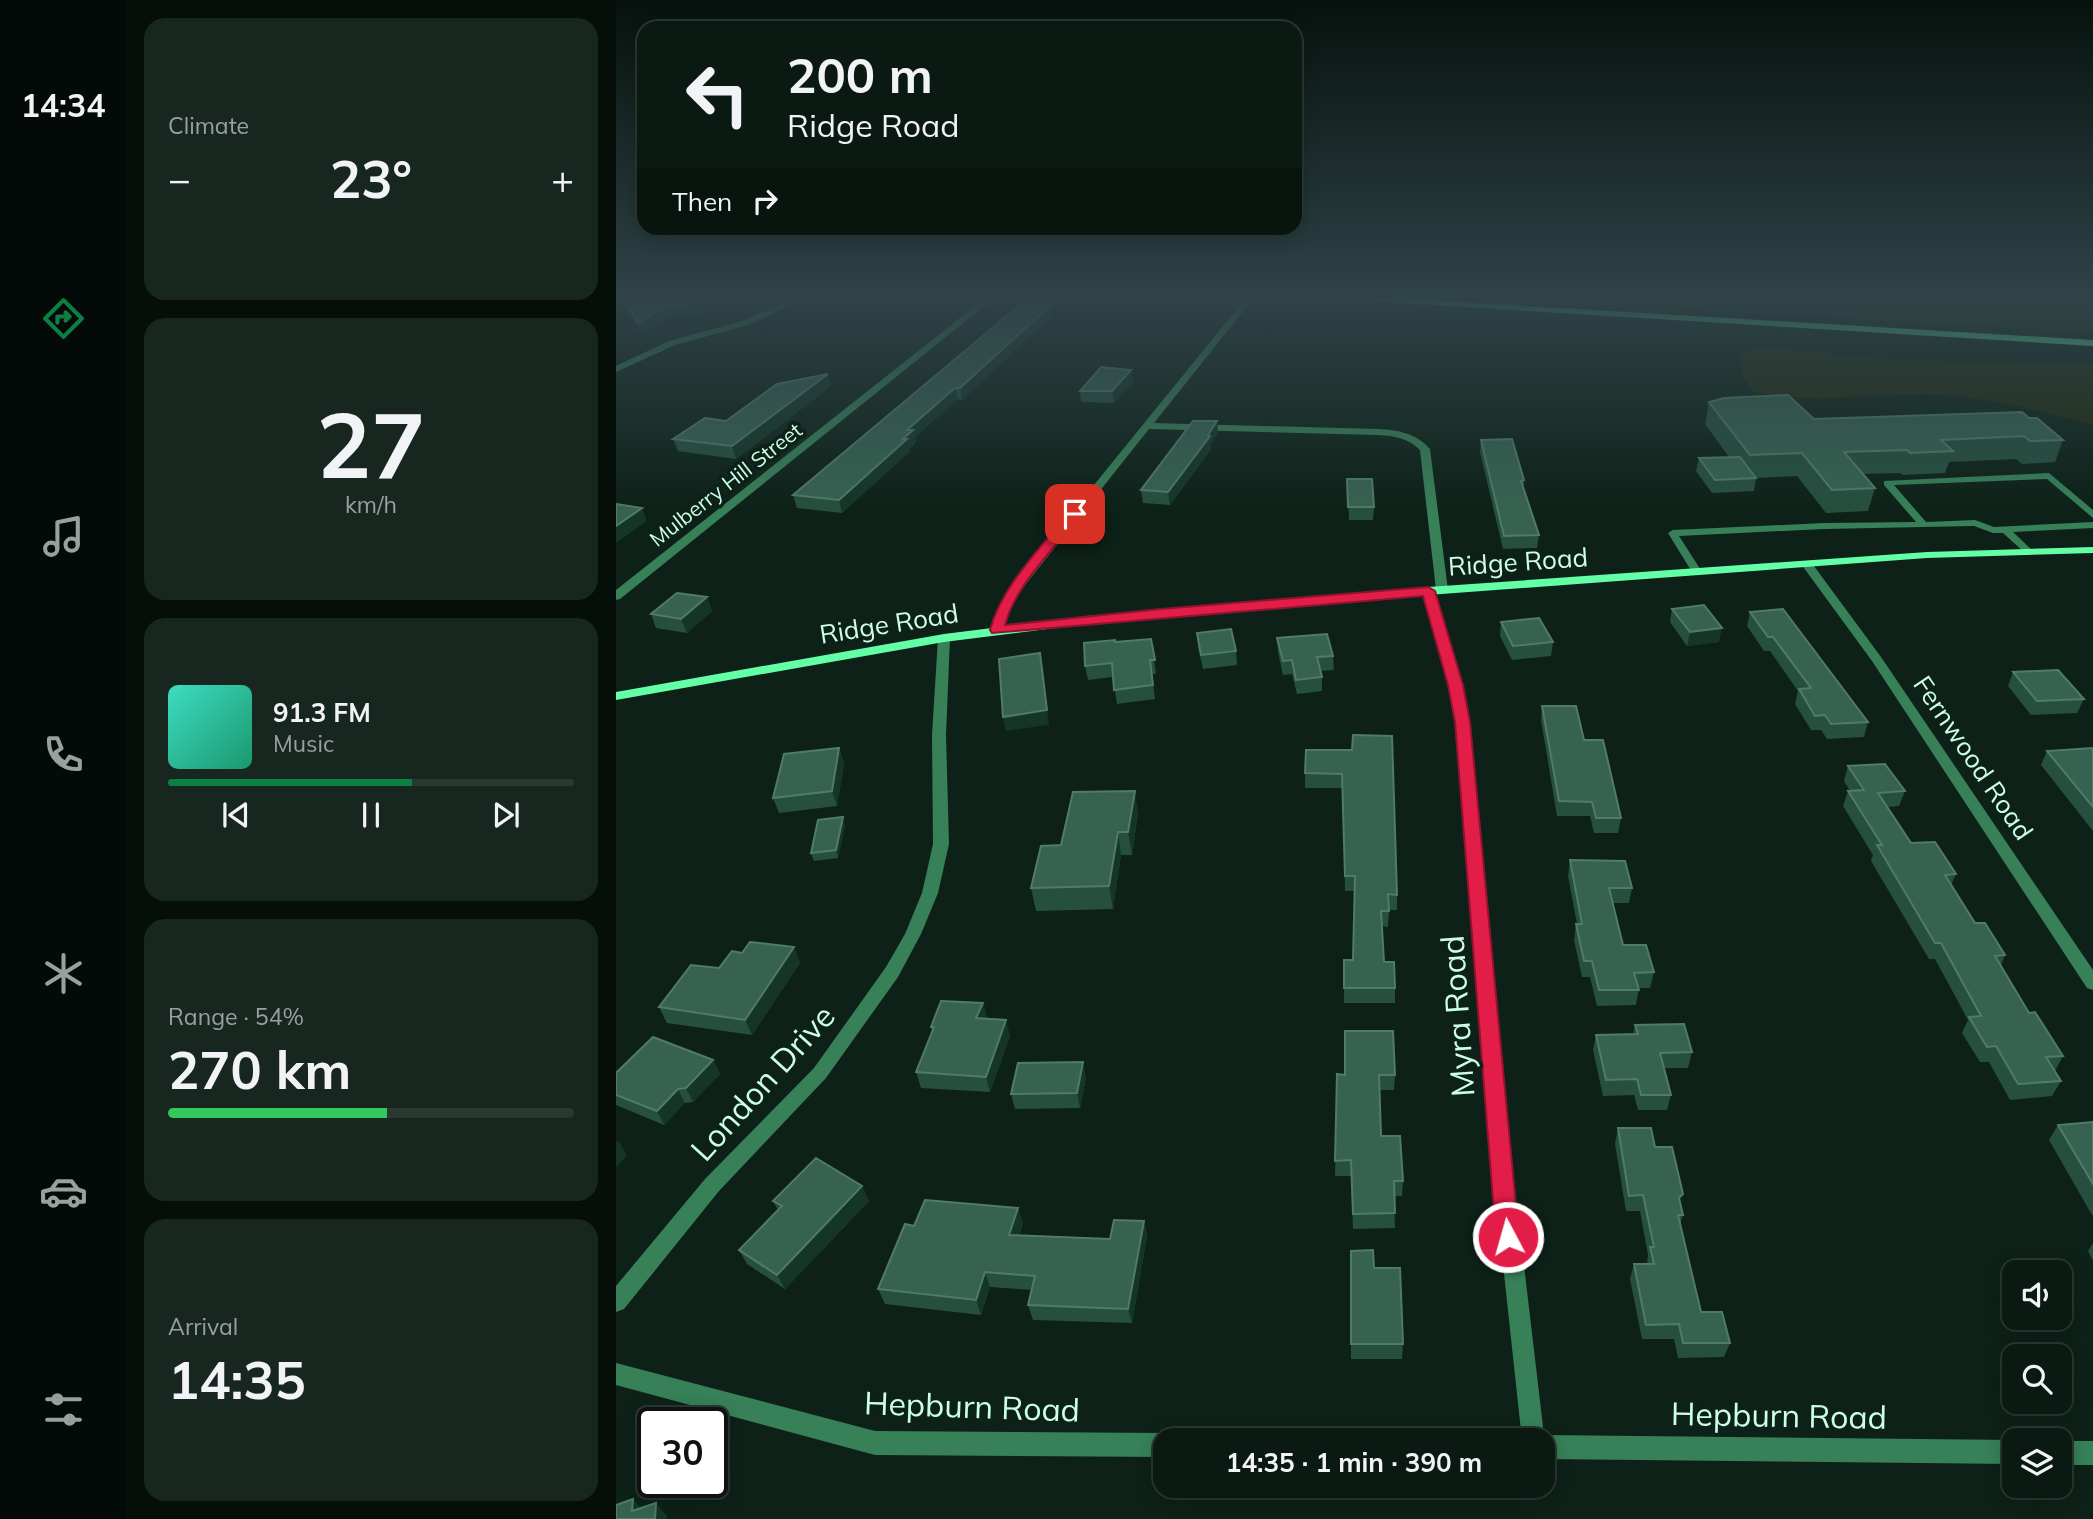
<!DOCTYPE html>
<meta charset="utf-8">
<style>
body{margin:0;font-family:Mulish,sans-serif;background:#182620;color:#f1f3f6;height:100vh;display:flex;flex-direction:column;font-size:26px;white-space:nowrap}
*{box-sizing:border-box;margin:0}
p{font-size:23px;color:#99a09f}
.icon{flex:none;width:38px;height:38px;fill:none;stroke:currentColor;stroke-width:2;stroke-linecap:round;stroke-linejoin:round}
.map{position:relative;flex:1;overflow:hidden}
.details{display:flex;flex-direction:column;gap:18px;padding:18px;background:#060e0a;width:490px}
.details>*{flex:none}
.guide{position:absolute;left:21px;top:21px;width:665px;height:214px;border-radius:21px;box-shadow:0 4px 18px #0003,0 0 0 2px #2a3832;background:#0a1912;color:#f1f3f6;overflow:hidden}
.fabs{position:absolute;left:1386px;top:1260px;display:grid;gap:14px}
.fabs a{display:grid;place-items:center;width:70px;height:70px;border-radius:14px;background:#0a1912;box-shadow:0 4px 18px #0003,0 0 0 2px #2a3832;font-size:35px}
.speed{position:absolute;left:21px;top:1407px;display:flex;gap:14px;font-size:35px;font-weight:700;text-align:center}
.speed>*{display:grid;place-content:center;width:91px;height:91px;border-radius:50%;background:#0a1912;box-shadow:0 4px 18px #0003,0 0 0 2px #2a3832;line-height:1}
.speed .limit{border:4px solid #111;border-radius:10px;background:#fff;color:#111}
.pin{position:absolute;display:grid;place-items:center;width:60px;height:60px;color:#fff;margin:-30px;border-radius:14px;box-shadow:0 4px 10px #0006}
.me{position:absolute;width:77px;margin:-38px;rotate:354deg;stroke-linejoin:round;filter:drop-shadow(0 0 5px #0008)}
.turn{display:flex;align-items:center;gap:24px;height:147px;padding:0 35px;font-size:32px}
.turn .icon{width:91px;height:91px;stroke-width:2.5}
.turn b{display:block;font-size:49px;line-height:60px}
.then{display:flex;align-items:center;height:66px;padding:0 35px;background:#0003;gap:14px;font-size:26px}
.big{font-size:52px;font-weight:700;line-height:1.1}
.details .tile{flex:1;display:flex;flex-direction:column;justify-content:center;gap:10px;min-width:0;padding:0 24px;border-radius:21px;background:#182620}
.details .dial{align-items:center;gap:0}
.dial b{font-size:91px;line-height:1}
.song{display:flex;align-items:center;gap:21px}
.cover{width:84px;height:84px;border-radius:10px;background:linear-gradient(135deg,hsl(170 70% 55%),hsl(160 70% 35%))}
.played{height:7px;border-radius:4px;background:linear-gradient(90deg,#0b8043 60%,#2a3832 60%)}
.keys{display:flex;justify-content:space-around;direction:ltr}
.heat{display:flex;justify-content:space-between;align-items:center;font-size:38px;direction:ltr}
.charge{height:10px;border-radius:5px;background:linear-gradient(90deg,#34c759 54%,#2a3832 0)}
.trip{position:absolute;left:537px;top:1428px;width:402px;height:70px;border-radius:21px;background:#0a1912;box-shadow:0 4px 18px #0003,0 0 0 2px #2a3832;font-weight:700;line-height:70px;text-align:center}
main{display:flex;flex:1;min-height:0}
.tabs{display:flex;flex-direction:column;width:126px;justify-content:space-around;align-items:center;background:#040a07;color:#99a09f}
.tabs .icon{width:49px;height:49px}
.tabs .current{color:#0b8043}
.tabs b{font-size:32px;color:#f1f3f6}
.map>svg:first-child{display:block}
.green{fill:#202b10}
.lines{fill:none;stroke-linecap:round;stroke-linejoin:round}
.lane{fill:#378058;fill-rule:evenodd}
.street{fill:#378058;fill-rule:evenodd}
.secondary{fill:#63ffa7;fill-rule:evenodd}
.wall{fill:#264f3f}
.shaded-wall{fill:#143528}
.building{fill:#376251;stroke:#4f7b68;stroke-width:2}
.route{fill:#e11d48;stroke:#92132f;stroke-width:2}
.labels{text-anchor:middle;stroke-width:7;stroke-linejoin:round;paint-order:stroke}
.far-street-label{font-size:21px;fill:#ccffe7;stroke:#0d2118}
.street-label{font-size:26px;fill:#ccffe7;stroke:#0d2118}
.near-street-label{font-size:32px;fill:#ccffe7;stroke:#0d2118}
</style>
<main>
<nav class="tabs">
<b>14:34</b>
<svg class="icon current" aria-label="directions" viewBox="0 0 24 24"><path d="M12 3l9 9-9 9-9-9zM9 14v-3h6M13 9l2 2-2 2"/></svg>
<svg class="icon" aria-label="music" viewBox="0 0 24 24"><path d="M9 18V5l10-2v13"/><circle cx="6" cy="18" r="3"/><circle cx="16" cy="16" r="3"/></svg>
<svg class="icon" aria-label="phone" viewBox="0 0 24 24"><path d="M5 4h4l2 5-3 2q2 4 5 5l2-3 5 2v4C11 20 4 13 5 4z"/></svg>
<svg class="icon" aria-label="climate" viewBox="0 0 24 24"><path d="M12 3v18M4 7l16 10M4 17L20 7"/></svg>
<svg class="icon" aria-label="car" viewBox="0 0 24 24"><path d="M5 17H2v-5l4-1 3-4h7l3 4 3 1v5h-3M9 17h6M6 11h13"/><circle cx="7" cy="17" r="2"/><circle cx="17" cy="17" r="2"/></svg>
<svg class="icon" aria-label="filters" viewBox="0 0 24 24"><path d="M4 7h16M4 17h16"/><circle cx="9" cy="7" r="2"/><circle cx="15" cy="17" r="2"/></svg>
</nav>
<section class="details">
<div class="tile"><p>Climate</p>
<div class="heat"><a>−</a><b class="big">23°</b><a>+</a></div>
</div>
<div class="tile dial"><b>27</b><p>km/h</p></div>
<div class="tile">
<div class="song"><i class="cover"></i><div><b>91.3 FM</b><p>Music</p></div></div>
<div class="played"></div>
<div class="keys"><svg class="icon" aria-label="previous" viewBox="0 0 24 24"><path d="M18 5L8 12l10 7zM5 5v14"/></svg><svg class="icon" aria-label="pause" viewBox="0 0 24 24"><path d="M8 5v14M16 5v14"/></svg><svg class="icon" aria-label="next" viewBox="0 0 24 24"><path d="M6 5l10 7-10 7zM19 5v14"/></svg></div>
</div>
<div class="tile"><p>Range · 54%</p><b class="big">270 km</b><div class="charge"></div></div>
<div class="tile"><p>Arrival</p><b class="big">14:35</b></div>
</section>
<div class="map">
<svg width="1477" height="1519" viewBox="0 0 1477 1519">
<rect width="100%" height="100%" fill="#0d2118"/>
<path class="green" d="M982 299H1477V332L1116 312Z
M1166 348C1270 364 1373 363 1477 364V425C1427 412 1377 398 1325 395 1259 392 1205 405 1138 392L1126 375 1123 358 1131 349Z"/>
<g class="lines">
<path class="lane" d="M1433 473 1477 510V518L1431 479 1278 485 1310 522 1359 520 1378 527 1477 522V528L1397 532 1417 551 1412 554 1409 553 1387 533H1377L1358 526 1208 529 1063 536 1086 572 1081 575 1076 572 1052 533 1057 530 1208 523 1300 522 1268 485V481Z"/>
<path class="street" d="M176 299H187L132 325 59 345 0 372V366L53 341 126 321Z
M368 299H377L4 599 0 600V590Z
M629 299H637L538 423 762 429C782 430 800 433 814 449L832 590 830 592 826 594 820 590 804 450C792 438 779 436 762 435L533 429 409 585 392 611 385 633H377L375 630 380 611 400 581Z
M1191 561 1195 562 1265 657 1477 970V990L1471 988 1256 661 1185 564Z
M812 587 818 591 846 685 853 722 897 1172 928 1435 1398 1440V1464L928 1459V1440H906L877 1172 839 722 834 685 806 591Z
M328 634 334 638 330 735 333 844 322 893 305 934 282 977 210 1078 103 1191 8 1309 0 1312V1286L89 1179 198 1068 270 967 289 934 306 893 317 844 316 735 322 638Z
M0 1363 259 1431 550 1433 558 1437 560 1440H550V1457L259 1455 0 1385Z
M1444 1441H1477V1465H1444Z"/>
<path class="secondary" d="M749 299H796L1477 340V346L753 301Z
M1477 547V553L1311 558 812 595 471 624 328 642 0 700V692L328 634 471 616 812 587 1311 552Z"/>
</g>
<path class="wall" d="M0 299H85L80 302 85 313 56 316 25 333 16 317 13 308 0 302Z
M435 317 346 400 342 399 299 437 300 442 293 449 294 451 226 513 181 508 177 495Z
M515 370 517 382 498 403 465 402 464 391Z
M215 386 120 459 62 451 57 439Z
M1093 402 1198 419 1413 418 1447 440 1439 462 1406 464 1400 459 1333 462 1329 473 1287 475 1284 473 1247 474 1259 488 1252 511 1210 513 1181 476 1140 478 1138 491 1096 493 1080 471 1083 458 1113 457 1089 424Z
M602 433 594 444 595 449 554 505 527 503 525 490Z
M865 440 908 480V489L923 535 921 548 887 549 864 452Z
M731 479 758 507 757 520H733Z
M91 597 96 611 71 633 40 628 35 614Z
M1056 609 1103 642 1071 646 1054 622Z
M1134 612 1252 722 1248 737 1211 739 1205 730H1195L1179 704 1182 691 1154 651H1148L1131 626Z
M885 622 937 642 935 656 896 660 884 636Z
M581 633 620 651 621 665 587 669 582 647Z
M661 638 717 656 718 670 704 671 706 677V691L681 694 676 674 667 675 662 652Z
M535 639 540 674H536L539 699 501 704 497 677 472 680 469 666 499 642Z
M1397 672 1468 699 1461 713 1415 715 1392 686Z
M926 706 968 740 1005 818 1002 833H978L974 816H941L925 720Z
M223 748 228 763 221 806 163 813 157 798Z
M1477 748V831L1425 765 1431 751Z
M736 750 781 895V910H773L772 927 766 926 768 962 779 988V1003H728V960H737L738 891H729L727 788H689V773Z
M1232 766 1289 791 1283 806 1271 807 1295 843 1340 874 1335 885 1359 923 1389 955 1385 965 1413 1013 1447 1056 1439 1071 1445 1081 1436 1096 1394 1100 1373 1062H1364L1346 1033 1352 1020 1319 959H1313L1255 861 1257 855 1227 806 1232 791H1234L1228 781Z
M522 813 516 855H505L497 909 420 911 415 888 445 845Z
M229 825 222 858 198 861 195 853Z
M954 860 1016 888 1013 903H996L1007 945 1038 972 1034 988H1023L1020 1005 981 1006 974 977H966L958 940 960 924H961L952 876Z
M178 947 184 963 136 1035 51 1023 43 1007 126 953Z
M367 1003 371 1019 394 1036 374 1092 305 1088 300 1072 316 1032 315 1027Z
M1019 1025 1076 1052 1072 1068H1048L1055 1095 1051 1110H1022L1018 1095 987 1096 977 1050 980 1035 1017 1034Z
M97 1060 104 1074 77 1102 69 1103 48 1125 0 1105V1073Z
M721 1074 779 1075 778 1090H763L765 1136 787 1181 786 1196H778L779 1228 737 1229 735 1176H719Z
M470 1077 464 1108 399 1109 395 1094Z
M1477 1122V1215H1476L1433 1140 1442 1125Z
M1002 1128 1039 1147 1064 1205 1067 1215 1064 1224 1085 1312 1114 1343 1108 1357 1062 1358 1058 1339H1026L1014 1279 1018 1264H1031L1032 1255 1024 1211H1010L999 1144Z
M246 1186 253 1201 169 1289 131 1264 123 1250 162 1210 157 1201Z
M528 1221 531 1236 516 1323 417 1320 412 1305 416 1290 374 1287 365 1315 269 1304 262 1289 298 1226 407 1223 403 1236 494 1239Z
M1477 1243V1261L1472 1251Z
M735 1251 758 1268 787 1344 786 1359H735Z"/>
<path class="shaded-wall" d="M69 299H85L78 303H82L85 313 56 316 25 333 22 323 52 306Z
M434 306 435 317 346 400 344 388Z
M515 370 517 382 498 403 496 391Z
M212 374 215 386 120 459 116 446Z
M339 388 342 399 299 437 300 442 293 449 294 451 226 513 223 500 287 439 291 430Z
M601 421 602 433 594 444 595 449 554 505 552 492Z
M26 508 31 521 0 543V526Z
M91 597 96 611 71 633 65 619Z
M1106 628 1103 642 1071 646 1074 632Z
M424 653 433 725 390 731 387 717Z
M223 748 228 763 221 806 216 791Z
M519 791 522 813 516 855 512 832Z
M227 817 229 825 222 858 220 850Z
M502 832 505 855 497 909 493 886Z
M178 947 184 963 136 1035 129 1020Z
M367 1003 371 1018 365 1034 360 1018Z
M390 1020 394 1036 374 1092 370 1077Z
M97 1060 104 1074 77 1102 70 1088Z
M467 1062 470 1077 464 1108 461 1093Z
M62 1089 69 1103 48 1125 41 1111Z
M2 1140 11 1155 0 1168V1142Z
M246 1186 253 1201 169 1289 161 1275Z
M402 1208 407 1223 398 1250 393 1235Z
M528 1221 531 1236 516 1323 512 1309Z
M369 1272 374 1287 365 1315 360 1300Z
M17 1499 29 1513 16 1511Z
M40 1503 51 1516V1519H39Z"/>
<path class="building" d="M11 299H73L82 303 52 306 22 323 12 307 19 303Z
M405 304 434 306 344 388H339L291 430H297L287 439H291L223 500 177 495Z
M485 367 515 370 496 391H464Z
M212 374 116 446 57 439 89 418 110 421 161 384Z
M1172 395 1198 419 1406 412 1413 418H1421L1447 440 1414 441 1408 436 1325 440 1337 451 1294 453 1291 450 1228 452 1259 488 1216 490 1186 453 1134 455 1093 402 1108 398Z
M577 421H601L592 435 594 436 552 492 525 490Z
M896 439 908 480 905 481 923 535 888 536 865 440Z
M1124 457 1140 478 1099 480 1083 458Z
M731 479H756L758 507H732Z
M0 504 26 508 0 526Z
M61 593 91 597 65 619 35 614Z
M1088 605 1106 628 1074 632 1056 609Z
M1167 609 1252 722 1215 724 1209 715 1199 716 1183 689 1195 688 1157 637H1152L1134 612Z
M923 618 937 642 897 646 885 622Z
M615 629 620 651 585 655 581 633Z
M711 634 717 656 701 657 706 677 680 680 676 660 667 661 661 638Z
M535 639 539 660H534L537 685 498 690 496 663 469 666 468 643 499 640V642Z
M424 653 431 710 387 717 383 659Z
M1442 670 1468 699 1421 701 1397 672Z
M926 706H960L968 740H987L1005 818H980L976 802 943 801Z
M737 735 776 736 781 895 772 894 773 911H765L768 962H778L779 988H728V960H737L739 876H729L726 774 689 773 690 750H736Z
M223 748 216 791 157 798 168 754Z
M1477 748V807L1431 751Z
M1269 764 1289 791 1262 793 1295 843 1319 842 1340 874 1329 875 1359 923H1369L1389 955 1379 956 1413 1013 1419 1012 1447 1056 1430 1057 1445 1081 1402 1084 1380 1046 1371 1047 1353 1017 1365 1016 1325 943H1319L1261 845H1266L1232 791 1248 790 1232 766Z
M519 791 512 832H502L493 886 415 888 425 846 445 845 457 792Z
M227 817 220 850 195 853 202 820Z
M954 860 1009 861 1016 888H993L1007 945H1030L1038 972 1018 973 1023 990H983L976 961H968L960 924H966Z
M134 942 178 947 129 1020 43 1007 75 965 103 968 116 951 126 953Z
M325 1001 367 1003 360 1018 390 1020 370 1077 300 1072 318 1027H315Z
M1068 1024 1076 1052 1044 1053 1055 1095H1025L1021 1079 990 1080 980 1035 1022 1034 1019 1025Z
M729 1031H777L779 1075H763L765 1136H784L787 1181H778L779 1213 737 1214 735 1160 719 1161 721 1074 729 1075Z
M37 1037 97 1060 70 1088 62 1089 41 1111 0 1095V1073Z
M467 1062 461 1093 395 1094 402 1063Z
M1477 1122V1184L1442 1125Z
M1002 1128H1035L1039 1147H1056L1067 1194 1063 1198 1067 1215H1062L1085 1312H1106L1114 1343H1067L1063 1324 1030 1325 1018 1264H1038L1034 1247H1038L1027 1195 1013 1196Z
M200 1158 246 1186 161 1275 123 1250 166 1206 157 1201Z
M309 1200 402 1208 393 1235 494 1239 498 1220 528 1221 512 1309 412 1305 419 1276 369 1272 360 1300 262 1289 289 1224 298 1226Z
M757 1250 758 1268H784L787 1344H735V1251Z
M17 1499 16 1511 40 1503 39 1519H0V1505Z"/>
<linearGradient id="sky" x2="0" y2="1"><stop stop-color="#07120d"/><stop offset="0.58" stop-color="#2f4348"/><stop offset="1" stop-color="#2f4348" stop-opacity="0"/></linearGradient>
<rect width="1477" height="512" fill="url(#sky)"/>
<path class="route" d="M459 510 465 514C440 548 400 583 389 625L545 609 812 587 819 591 847 685 854 722 903 1237 900 1245 892 1248 884 1245 880 1237 839 722 832 685 807 596 376 633 374 630C386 585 426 547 454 511Z"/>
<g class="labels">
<g class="far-street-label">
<text transform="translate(110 485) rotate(-38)" y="7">Mulberry Hill Street</text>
</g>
<g class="street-label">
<text transform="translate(902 562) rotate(-4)" y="9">Ridge Road</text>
<text transform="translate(273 624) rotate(-9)" y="9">Ridge Road</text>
<text transform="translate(1357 758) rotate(56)" y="9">Fernwood Road</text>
</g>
<g class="near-street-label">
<text transform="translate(842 1016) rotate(-94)" y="11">Myra Road</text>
<text transform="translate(147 1083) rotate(-48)" y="11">London Drive</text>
<text transform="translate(356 1407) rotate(2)" y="11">Hepburn Road</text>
<text transform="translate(1163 1416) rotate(1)" y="11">Hepburn Road</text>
</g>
</g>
</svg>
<div class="fabs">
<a><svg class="icon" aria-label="sound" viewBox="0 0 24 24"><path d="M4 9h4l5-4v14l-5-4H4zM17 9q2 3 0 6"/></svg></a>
<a><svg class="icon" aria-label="search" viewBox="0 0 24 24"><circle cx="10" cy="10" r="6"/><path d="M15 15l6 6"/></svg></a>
<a><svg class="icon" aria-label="layers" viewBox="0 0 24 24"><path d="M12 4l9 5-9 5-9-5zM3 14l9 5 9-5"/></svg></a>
</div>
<div class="speed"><div class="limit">30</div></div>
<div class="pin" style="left:459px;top:514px;background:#d93025"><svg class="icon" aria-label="arrive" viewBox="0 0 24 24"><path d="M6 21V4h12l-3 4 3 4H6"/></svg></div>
<svg class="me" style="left:892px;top:1237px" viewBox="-20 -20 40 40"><circle r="17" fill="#e11d48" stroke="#fff" stroke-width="3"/><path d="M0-11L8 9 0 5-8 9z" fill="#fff"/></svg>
<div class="trip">14:35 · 1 min · 390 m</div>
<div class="guide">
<div class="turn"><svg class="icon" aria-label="left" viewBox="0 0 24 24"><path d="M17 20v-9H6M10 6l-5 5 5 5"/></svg><div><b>200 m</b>Ridge Road</div></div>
<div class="then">Then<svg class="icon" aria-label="right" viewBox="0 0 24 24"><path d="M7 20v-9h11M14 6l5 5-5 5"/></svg></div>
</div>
</div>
</main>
